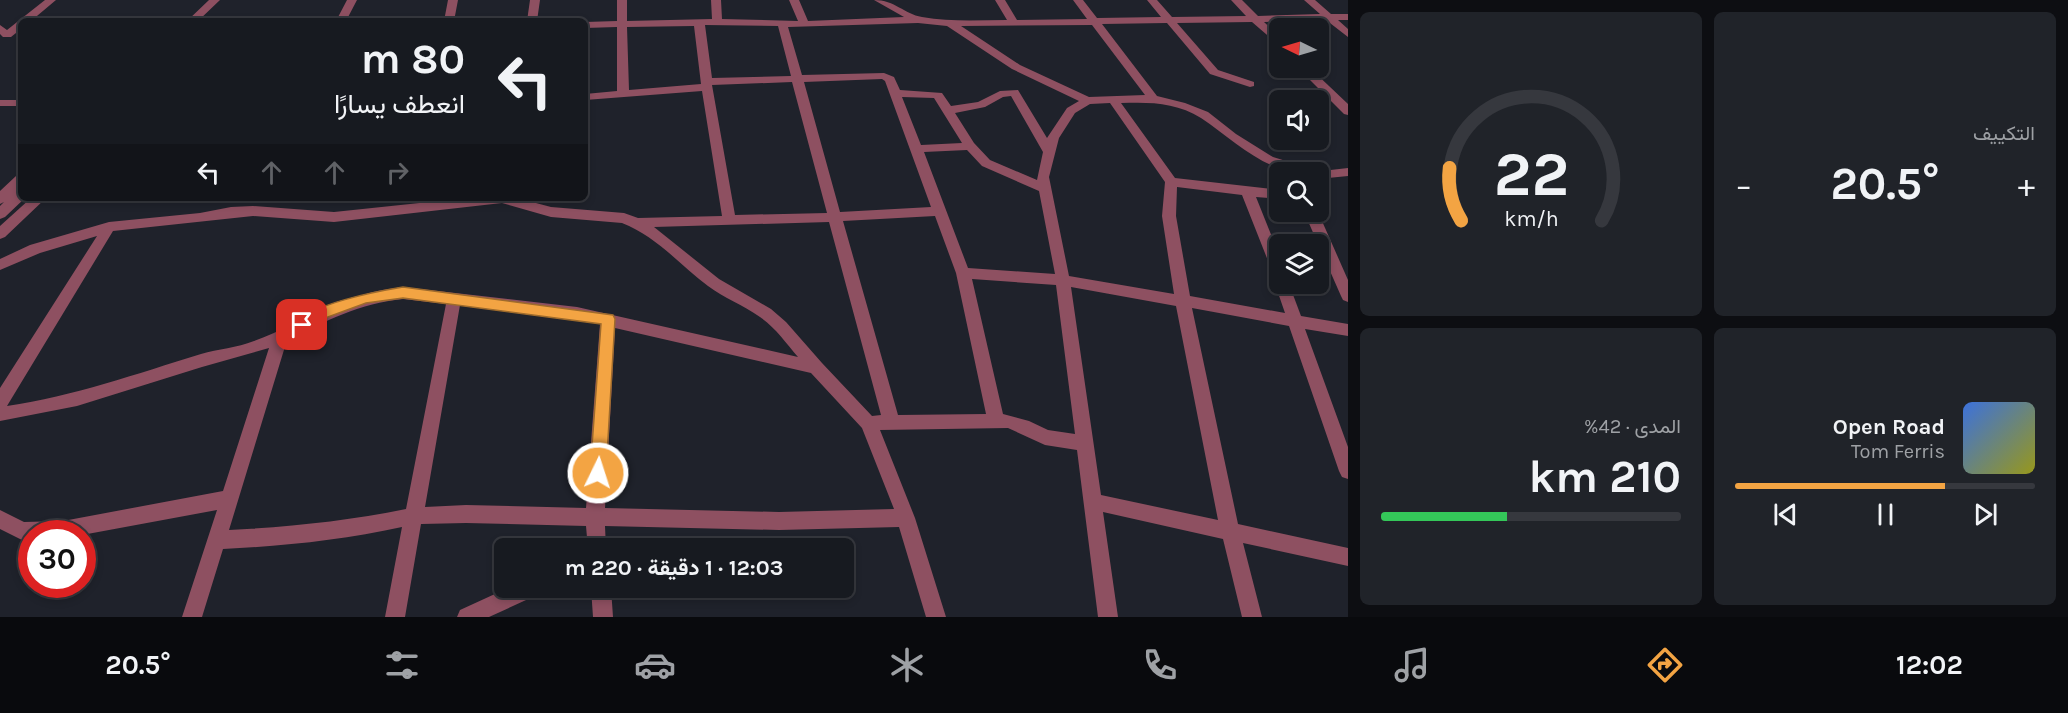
<!DOCTYPE html>
<html lang="ar">
<meta charset="utf-8">
<style>
body{margin:0;font-family:Karla,Vazirmatn,sans-serif;background:#202329;color:#f1f3f6;direction:rtl;height:100vh;display:flex;flex-direction:column;font-size:22px;white-space:nowrap}
*{box-sizing:border-box;margin:0}
p{font-size:20px;color:#9ea1a5}
.icon{flex:none;width:33px;height:33px;fill:none;stroke:currentColor;stroke-width:2;stroke-linecap:round;stroke-linejoin:round}
.map{position:relative;flex:1;overflow:hidden;direction:ltr}
.sheet{display:flex;flex-direction:column;gap:12px;padding:12px;background:#0d0e12;width:720px}
.sheet>*{flex:none}
.guide{position:absolute;left:18px;top:18px;width:570px;height:183px;border-radius:9px;box-shadow:0 3px 9px #0003,0 0 0 2px #36383e;direction:rtl;background:#171a20;color:#f1f3f6;overflow:hidden}
.needle{width:39px;rotate:275deg}
.controls{position:absolute;left:1269px;top:18px;display:grid;gap:12px}
.controls a{display:grid;place-items:center;width:60px;height:60px;border-radius:9px;background:#171a20;box-shadow:0 3px 9px #0003,0 0 0 2px #36383e;font-size:30px}
.speed{position:absolute;left:18px;top:520px;display:flex;gap:12px;font-size:30px;font-weight:700;text-align:center}
.speed>*{display:grid;place-content:center;width:78px;height:78px;border-radius:50%;background:#171a20;box-shadow:0 3px 9px #0003,0 0 0 2px #36383e;line-height:1}
.speed .limit{border:9px solid #d22;background:#fff;color:#111}
.pin{position:absolute;display:grid;place-items:center;width:51px;height:51px;color:#fff;margin:-26px;border-radius:12px;box-shadow:0 3px 9px #0006}
.me{position:absolute;width:66px;margin:-33px;rotate:4deg;stroke-linejoin:round;filter:drop-shadow(0 0 4px #0008)}
.turn{display:flex;align-items:center;gap:21px;height:126px;padding:0 24px;font-size:27px}
.turn .icon{width:78px;height:78px;stroke-width:2.5}
.turn b{display:block;font-size:42px;line-height:51px}
.lanes{display:flex;align-items:center;height:57px;padding:0 24px;background:#0003;justify-content:center;gap:30px;direction:ltr}
.lanes .off{opacity:.35}
.big{font-size:45px;font-weight:700;line-height:1.1}
.sheet .widget{flex:1;display:flex;flex-direction:column;justify-content:center;gap:9px;min-width:0;padding:0 21px;border-radius:9px;background:#202329}
.sheet .dial{align-items:center;gap:0}
.dial svg{height:156px;overflow:visible;fill:none;stroke:#36383e;stroke-width:7;stroke-linecap:round;text-anchor:middle}
.dial text{fill:#f1f3f6;stroke:none}
.song{display:flex;align-items:center;gap:18px}
.cover{width:72px;height:72px;border-radius:9px;background:linear-gradient(135deg,hsl(220 70% 55%),hsl(60 70% 35%))}
.played{height:6px;border-radius:3px;background:linear-gradient(90deg,#f3a443 70%,#36383e 70%)}
.keys{display:flex;justify-content:space-around;direction:ltr}
.heat{display:flex;justify-content:space-between;align-items:center;font-size:33px;direction:ltr}
.charge{height:9px;border-radius:4px;background:linear-gradient(90deg,#34c759 42%,#36383e 0)}
.sheet .tiles{flex:1;display:grid;gap:12px;grid-template-columns:repeat(2,1fr)}
.trip{position:absolute;left:494px;top:538px;width:360px;height:60px;border-radius:9px;background:#171a20;box-shadow:0 3px 9px #0003,0 0 0 2px #36383e;font-weight:700;line-height:60px;text-align:center;direction:rtl}
.dock{display:flex;height:96px;justify-content:space-around;align-items:center;background:#090a0d;color:#9ea1a5}
.dock .icon{width:42px;height:42px}
.dock .on{color:#f3a443}
.dock b{font-size:27px;color:#f1f3f6}
main{display:flex;flex:1;min-height:0}
.map>svg:first-child{display:block}
.lines{fill:none;stroke-linecap:round;stroke-linejoin:round}
.minor{fill:#8e5061;fill-rule:evenodd}
.route{fill:#f3a443;stroke:#9e6b2c;stroke-width:1.5}
</style>
<main>
<section class="sheet">
<div class="tiles">
<div class="widget"><p>التكييف</p>
<div class="heat"><a>−</a><b class="big">20.5°</b><a>+</a></div>
</div>
<div class="widget dial"><svg viewBox="0 0 100 80">
<path d="M14 69A42 42 0 1 1 86 69"/>
<path d="M14 69A42 42 0 0 1 8 42" stroke="#f3a443"/>
<text x="50" y="56" font-size="32" font-weight="700">22</text>
<text x="50" y="72" font-size="11">km/h</text>
</svg></div>
<div class="widget">
<div class="song"><i class="cover"></i><div><b>Open Road</b><p>Tom Ferris</p></div></div>
<div class="played"></div>
<div class="keys"><svg class="icon" aria-label="previous" viewBox="0 0 24 24"><path d="M18 5L8 12l10 7zM5 5v14"/></svg><svg class="icon" aria-label="pause" viewBox="0 0 24 24"><path d="M8 5v14M16 5v14"/></svg><svg class="icon" aria-label="next" viewBox="0 0 24 24"><path d="M6 5l10 7-10 7zM19 5v14"/></svg></div>
</div>
<div class="widget"><p>المدى · 42%</p><b class="big">210 km</b><div class="charge"></div></div>
</div>
</section>
<div class="map">
<svg width="1348" height="617" viewBox="0 0 1348 617">
<rect width="100%" height="100%" fill="#1f222b"/>
<g class="lines">
<path class="minor" d="M45 0H56L31 21H21V29L11 37H3L0 34V25L7 30Z
M209 0H220L198 21H187Z
M347 0H357L346 21H336Z
M448 0H458L454 21H444Z
M530 0H540L537 21H527Z
M617 0H627V21L712 19 711 0H721L722 19 798 21 789 0H799L808 21 904 17 874 0C895 0 904 14 922 17 950 22 979 20 1007 20L995 0H1005L1017 20 1087 19 1073 0H1083L1097 18 1161 17 1147 0H1157L1172 17 1246 16 1231 0H1242L1258 16 1320 14 1304 0H1315L1331 14H1348V20H1338L1348 29V37L1326 20 1264 22 1280 37V46L1252 22 1177 23 1218 70 1254 82V86L1250 87 1210 74 1167 23 1102 24 1157 96 1185 103 1208 112 1236 134 1273 157 1312 169 1313 172C1268 177 1236 141 1201 118 1176 102 1149 102 1121 103L1175 178 1280 190V199L1256 197 1280 257V284H1289L1301 316 1348 324V336L1305 329 1348 447V479L1342 477 1339 471 1289 326 1192 308 1238 524 1348 548V566L1243 543 1262 617H1242L1223 539 1103 512 1118 617H1098L1077 450 1045 445 1008 428 880 430 915 518 946 617H926L899 527 779 530 605 526 606 549H588L586 526 466 523 421 524 405 617H385L402 527C343 540 284 546 223 549L202 617H182L217 510 82 535 32 534V541L22 540 0 529V510L24 522 63 521 223 491 269 348 202 367 77 406 0 421V388L97 236 40 253 0 270V259L30 245 109 222 200 213 231 207 253 206 334 212 467 198H517L551 207 624 213 638 218 722 216 702 91 585 100V94L617 91V27L585 28V22L617 21ZM918 23 947 26 1012 69 1079 101 1067 108 1047 138 1018 90 1000 91 978 102 951 106 942 93 900 90 894 77 884 73 802 75 788 27ZM705 25 778 26 791 76 712 78ZM1092 25 1145 95 1089 97 1020 65 961 26ZM694 26 701 84 629 90 627 27ZM882 79 885 81 931 207 840 212 804 82ZM792 82 827 213 735 215 712 85ZM1011 96 1043 152 1037 180 990 160 974 143 955 113 985 107 1003 97ZM902 97 934 98 962 143 921 145ZM1110 103 1165 182 1162 216 1174 294 1069 276 1049 177 1059 138 1075 113 1090 104ZM967 150 982 166 1039 191 1055 274 968 268 924 152ZM1177 187 1242 195 1276 281 1275 284 1285 313 1190 296 1176 216ZM502 203 551 217 622 223C656 236 680 265 708 286 724 298 743 305 760 317 775 327 786 343 798 357L577 307 403 287C342 293 308 321 254 341 237 348 218 349 201 354 136 374 74 396 7 406L113 231 253 216 334 222ZM935 216 956 273 986 414 898 415 843 221ZM829 222 881 415 872 416 822 363 786 322 771 309 719 279 654 227ZM972 279 1056 285 1075 434 1048 430 1029 421 1003 414ZM1071 287 1176 306 1218 520 1101 495ZM403 299 446 304 406 509C347 521 289 527 229 530L287 340C326 321 360 303 403 299ZM460 305 577 319 600 324 586 508 466 505 425 507ZM615 328 811 373 862 428 894 509 779 512 605 508Z
M1298 68H1310L1348 104V115L1344 114Z
M0 100H21V106H0Z
M1348 168V176L1318 179V172H1313Z
M21 175V186L16 191 21 190V198H25L5 217 0 219V206L4 202 0 204V191L16 176Z
M31 198H46L5 237 0 239V226Z
M1304 212H1318L1348 280V302L1343 300 1341 296Z
M508 588H540L537 595 489 617H457L460 610Z
M591 588H611L613 617H593Z"/>
</g>
<path class="route" d="M403 287 613 315 615 319 606 473 603 478 598 481 592 478 590 473 601 324 403 298 366 303 328 317 302 330 295 325C308 304 379 291 403 287Z"/>
</svg>
<div class="controls">
<a><svg class="needle" viewBox="-14 -14 28 28"><path d="M0-13l5 13h-10z" fill="#e53935"/><path d="M0 13l5-13h-10z" fill="#9ea1a5"/></svg></a>
<a><svg class="icon" aria-label="sound" viewBox="0 0 24 24"><path d="M4 9h4l5-4v14l-5-4H4zM17 9q2 3 0 6"/></svg></a>
<a><svg class="icon" aria-label="search" viewBox="0 0 24 24"><circle cx="10" cy="10" r="6"/><path d="M15 15l6 6"/></svg></a>
<a><svg class="icon" aria-label="layers" viewBox="0 0 24 24"><path d="M12 4l9 5-9 5-9-5zM3 14l9 5 9-5"/></svg></a>
</div>
<div class="speed"><div class="limit">30</div></div>
<div class="pin" style="left:302px;top:325px;background:#d93025"><svg class="icon" aria-label="arrive" viewBox="0 0 24 24"><path d="M6 21V4h12l-3 4 3 4H6"/></svg></div>
<svg class="me" style="left:598px;top:473px" viewBox="-20 -20 40 40"><circle r="17" fill="#f3a443" stroke="#fff" stroke-width="3"/><path d="M0-11L8 9 0 5-8 9z" fill="#fff"/></svg>
<div class="trip">12:03 · 1 دقيقة · 220 m</div>
<div class="guide">
<div class="turn"><svg class="icon" aria-label="left" viewBox="0 0 24 24"><path d="M17 20v-9H6M10 6l-5 5 5 5"/></svg><div><b>80 m</b>انعطف يسارًا</div></div>
<div class="lanes"><svg class="icon" aria-label="left" viewBox="0 0 24 24"><path d="M17 20v-9H6M10 6l-5 5 5 5"/></svg><svg class="icon off" aria-label="ahead" viewBox="0 0 24 24"><path d="M12 20V5M6 11l6-6 6 6"/></svg><svg class="icon off" aria-label="ahead" viewBox="0 0 24 24"><path d="M12 20V5M6 11l6-6 6 6"/></svg><svg class="icon off" aria-label="right" viewBox="0 0 24 24"><path d="M7 20v-9h11M14 6l5 5-5 5"/></svg></div>
</div>
</div>
</main>
<nav class="dock">
<b>12:02</b>
<svg class="icon on" aria-label="directions" viewBox="0 0 24 24"><path d="M12 3l9 9-9 9-9-9zM9 14v-3h6M13 9l2 2-2 2"/></svg>
<svg class="icon" aria-label="music" viewBox="0 0 24 24"><path d="M9 18V5l10-2v13"/><circle cx="6" cy="18" r="3"/><circle cx="16" cy="16" r="3"/></svg>
<svg class="icon" aria-label="phone" viewBox="0 0 24 24"><path d="M5 4h4l2 5-3 2q2 4 5 5l2-3 5 2v4C11 20 4 13 5 4z"/></svg>
<svg class="icon" aria-label="climate" viewBox="0 0 24 24"><path d="M12 3v18M4 7l16 10M4 17L20 7"/></svg>
<svg class="icon" aria-label="car" viewBox="0 0 24 24"><path d="M5 17H2v-5l4-1 3-4h7l3 4 3 1v5h-3M9 17h6M6 11h13"/><circle cx="7" cy="17" r="2"/><circle cx="17" cy="17" r="2"/></svg>
<svg class="icon" aria-label="filters" viewBox="0 0 24 24"><path d="M4 7h16M4 17h16"/><circle cx="9" cy="7" r="2"/><circle cx="15" cy="17" r="2"/></svg>
<b>20.5°</b>
</nav>
